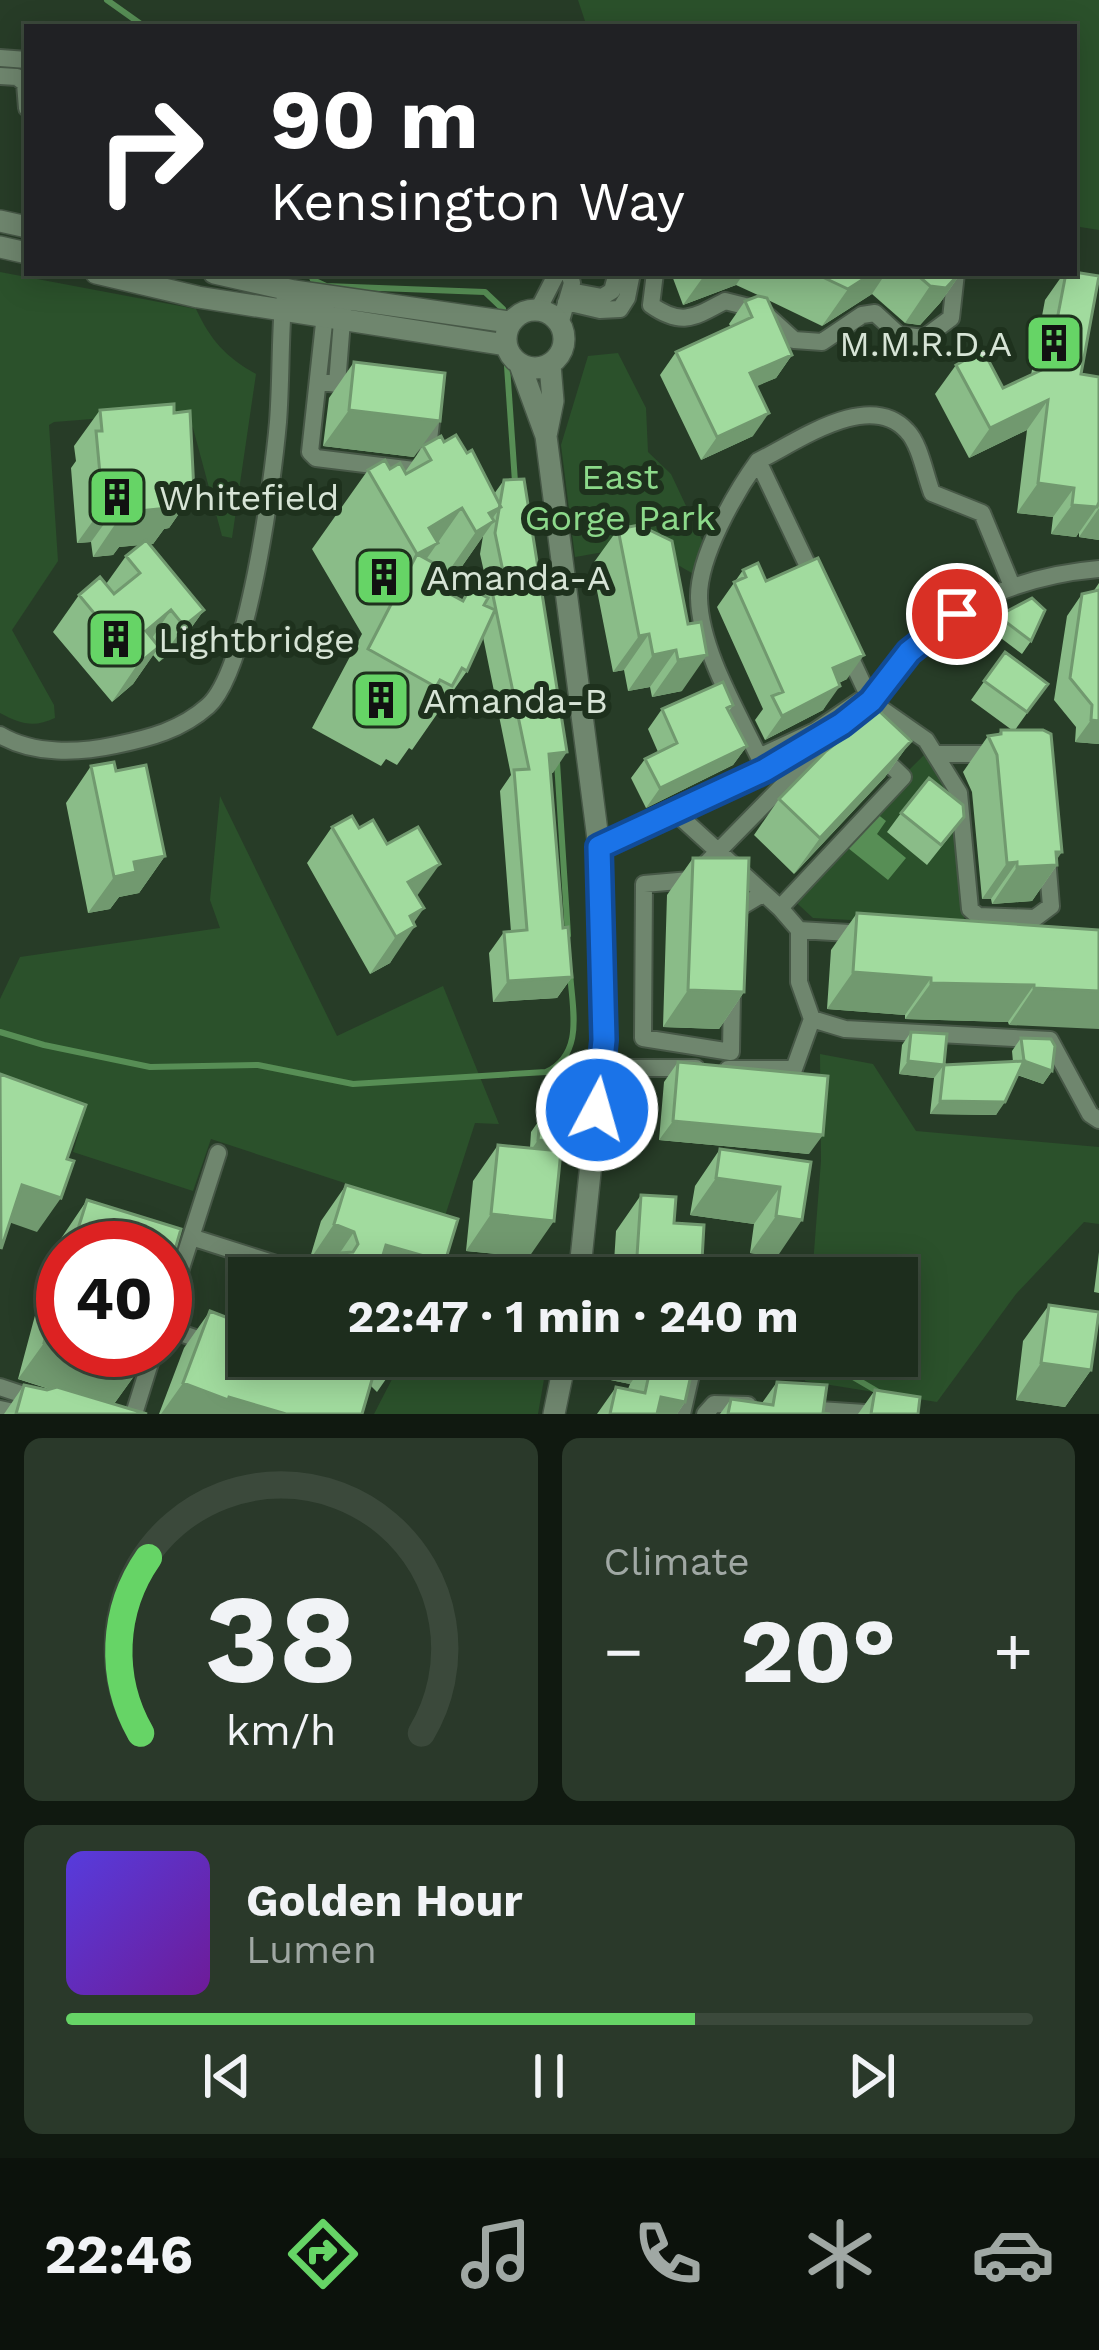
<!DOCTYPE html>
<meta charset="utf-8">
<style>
body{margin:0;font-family:"Work Sans",sans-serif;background:#2a392a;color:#f1f3f6;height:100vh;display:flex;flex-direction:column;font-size:45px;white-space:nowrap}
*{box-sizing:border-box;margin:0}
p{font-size:39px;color:#a0a8a4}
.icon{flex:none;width:66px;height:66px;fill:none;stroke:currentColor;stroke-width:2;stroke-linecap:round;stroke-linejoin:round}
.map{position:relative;height:1414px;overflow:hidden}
.details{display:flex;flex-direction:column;gap:24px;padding:24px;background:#101910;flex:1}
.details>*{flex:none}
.hud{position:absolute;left:24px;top:24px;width:1053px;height:252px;border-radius:0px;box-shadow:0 6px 30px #0003,0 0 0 3px #3b493b;background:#202124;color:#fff;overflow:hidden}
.speed{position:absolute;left:36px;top:1221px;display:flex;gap:24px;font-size:60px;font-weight:700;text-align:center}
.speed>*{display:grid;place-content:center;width:156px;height:156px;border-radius:50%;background:#1d2d1d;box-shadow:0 6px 30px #0003,0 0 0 3px #3b493b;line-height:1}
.speed .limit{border:18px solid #d22;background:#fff;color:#111}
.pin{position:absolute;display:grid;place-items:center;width:102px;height:102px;color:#fff;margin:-51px;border:6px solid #fff;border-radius:50%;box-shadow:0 3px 12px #0007}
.me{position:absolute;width:132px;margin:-66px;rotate:6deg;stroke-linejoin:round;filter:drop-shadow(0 0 9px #0008)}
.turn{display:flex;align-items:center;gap:42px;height:252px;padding:0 48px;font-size:54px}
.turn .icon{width:156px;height:156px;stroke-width:2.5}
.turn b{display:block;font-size:84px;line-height:102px}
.big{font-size:90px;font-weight:700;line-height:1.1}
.details .tile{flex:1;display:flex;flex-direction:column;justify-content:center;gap:18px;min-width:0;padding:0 42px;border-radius:18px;background:#2a392a}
.details .dial{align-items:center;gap:0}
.dial svg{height:312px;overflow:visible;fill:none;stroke:#3b493b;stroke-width:7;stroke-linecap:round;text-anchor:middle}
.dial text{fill:#f1f3f6;stroke:none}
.song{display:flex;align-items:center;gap:36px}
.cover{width:144px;height:144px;border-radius:18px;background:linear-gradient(135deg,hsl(250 70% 55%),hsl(280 70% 35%))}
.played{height:12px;border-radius:6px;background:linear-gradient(90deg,#66d466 65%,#3b493b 65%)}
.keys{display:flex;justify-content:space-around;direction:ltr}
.heat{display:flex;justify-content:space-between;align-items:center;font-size:66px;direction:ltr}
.details .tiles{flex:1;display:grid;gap:24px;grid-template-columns:1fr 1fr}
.tile:last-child{grid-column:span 2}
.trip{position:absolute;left:228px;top:1257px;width:690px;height:120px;border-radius:0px;background:#1d2d1d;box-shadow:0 6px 30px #0003,0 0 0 3px #3b493b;font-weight:700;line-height:120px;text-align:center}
.menu{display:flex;height:192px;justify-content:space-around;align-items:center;background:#0c120c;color:#a0a8a4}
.menu .icon{width:84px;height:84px}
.menu .on{color:#66d466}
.menu b{font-size:54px;color:#f1f3f6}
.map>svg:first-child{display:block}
.green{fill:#2b512b}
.water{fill:#578e55}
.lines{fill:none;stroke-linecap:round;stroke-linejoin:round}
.stream{stroke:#578e55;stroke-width:6}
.minor-casing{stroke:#475847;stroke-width:20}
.tertiary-casing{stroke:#475847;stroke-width:24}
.minor{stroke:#6f866e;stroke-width:16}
.tertiary{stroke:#6f866e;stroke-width:21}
.wall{fill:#8abc88;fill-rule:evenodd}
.shaded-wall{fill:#71996f}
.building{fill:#a1db9e;stroke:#71996f;stroke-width:3}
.route-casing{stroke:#114b97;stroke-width:30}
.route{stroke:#1a73e8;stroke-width:21}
.labels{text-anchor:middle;stroke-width:12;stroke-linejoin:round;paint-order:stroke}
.poi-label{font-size:36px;fill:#d7e4d6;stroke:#1e311d;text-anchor:start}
.park-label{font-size:36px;fill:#8cd98a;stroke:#1e311d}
</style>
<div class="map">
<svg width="1099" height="1414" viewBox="0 0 1099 1414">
<rect width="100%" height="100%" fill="#273c27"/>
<path class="green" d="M578 0H1099V230L1074 226V27H587Z
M0 272 196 309C211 341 226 357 256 374L232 538 222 536 193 428 181 412 54 422 49 425 58 561 12 630 54 705 55 718C34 728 20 724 0 713Z
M618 353 646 408 648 452 671 474 703 542 695 575C641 542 635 547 575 557L561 445 588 356Z
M925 754 953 796 965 926 813 918 786 893Z
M220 796 337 1036 443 986 499 1124 475 1123 445 1216 211 1139 193 1191 73 1152 79 1132 0 1106V999L20 957 220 928 210 900Z
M820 1054 873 1064 916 1131 1099 1147V1224L1084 1222 1016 1294 937 1402 805 1381 807 1356H897V1278H812L821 1161Z
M404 1356H548L538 1414H374Z"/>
<path class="water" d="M876 813 886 821 877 834 906 858 888 880 848 848Z"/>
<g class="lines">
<path class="stream" d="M107 0 145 27
M310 273 313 280 326 286 485 292 503 309
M507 366 515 482
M557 762 568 935
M0 1032 44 1045 150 1067 258 1065 353 1084 546 1072C585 1054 572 1008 570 972
M793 1278 797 1257
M826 1356 834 1366 882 1394"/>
<defs>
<path id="minor" d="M0 58 27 60
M0 76 17 77 25 83 27 108
M655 273 651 305C682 327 695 317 725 301L761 310 794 340 822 342 862 315 875 313 899 335 924 338 951 318 956 273
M570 291 602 297 612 291 617 273
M566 302 600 310 620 309 627 298 632 273
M326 305 310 452 316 458 422 471 426 465 432 414
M538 310 557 273
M560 324 572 283 569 273
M319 382 359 386
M337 384 343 308
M758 461C735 493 698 557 699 598 700 649 737 711 759 757L815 731 868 695 846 648
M815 581 758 461C797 442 869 389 907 431 920 444 925 475 932 493L982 513 1012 586
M870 701 926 740 959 793 970 909 978 916 1035 918 1051 906 1047 858
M865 705C881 690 892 671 907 655 956 601 1028 575 1099 569
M0 735C34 755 79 753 116 745 150 738 181 730 208 706 248 670 273 480 278 422 281 383 280 343 283 303
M938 754H996
M675 812 780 908 799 930 866 934
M599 847 765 770 804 746
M780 908 903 777 877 752
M734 911 762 894
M799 930V982L812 1019 845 1029 1050 1040 1090 1114 1099 1120
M732 991 731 1052 643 1038 644 884 690 880 798 770 854 730
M601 1068H696
M728 1069H794L812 1019
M191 1237 320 1278
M165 1318 218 1153
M165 1328 249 1356
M0 1387 39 1400
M0 1409 23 1414
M804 1409 880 1414
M134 1414 154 1350
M682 1414 692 1370 683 1356
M705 1414 714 1404 748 1405"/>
<path id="tertiary" d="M0 221 27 227
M0 247 27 253
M96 273 198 297 506 345
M214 273 294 291 509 322
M506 339a29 29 0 1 1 58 0a29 29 0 1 1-58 0Z
M520 365 546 436 599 847 604 1039 579 1278
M546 436 553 401 550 365
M554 1414 566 1356"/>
</defs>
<use href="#minor" class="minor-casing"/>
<use href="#tertiary" class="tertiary-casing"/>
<use href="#minor" class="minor"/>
<use href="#tertiary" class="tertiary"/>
</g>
<path class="wall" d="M671 273H961L940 303 920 325 905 323 872 294 822 326 768 300 792 355 776 378 756 386 753 436 701 460 660 375 676 352 731 327 729 324 745 301 760 296 736 285 683 305Z
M1064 273H1074L1081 374 1099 377V540L1079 537V532L1076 537 1051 534 1053 517 1017 513 1027 430 969 458 935 394 956 365 1003 388 1031 375 1045 300Z
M354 362 414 457 323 446 329 398Z
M100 410 174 413 194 492 169 528 164 529 153 544H149L204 610 178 646 159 662 153 655 133 684 112 702 53 632 79 595 106 584 126 556 139 545 119 547 113 555 93 557 91 542 77 543 71 468 76 461 74 446Z
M444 442 467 453 494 494 504 480 553 773H551L563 928 572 977 557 998 493 1002 489 953 504 932H511L500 791 511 775 483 637 467 671 412 750 409 748 397 765 386 759 381 766 312 728 362 634 312 549 368 470 390 469 405 472 423 446ZM483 536 480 554 488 590 484 596 470 588 462 600 445 591Z
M618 529 672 541 682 691 652 697 650 687 628 691 624 670 613 672 592 565Z
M743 570 766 581 847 679 839 683 823 710 765 740 755 720 763 709 717 607Z
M1099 583V744L1075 742 1076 727 1054 700 1067 616 1082 594 1093 592Z
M998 616 1031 641 1022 654 989 629Z
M1005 652 1048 684 1015 730 1057 865 1032 901 992 904 991 899H982L972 792 963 772 988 736 998 735 1001 730H1012L971 700Z
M733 705 729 711 747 746 733 765 646 808 631 778 645 759 658 752 648 729 662 709Z
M911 741 885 777 794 874 754 835 779 799Z
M91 766 116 771 165 856 139 893 119 897 110 909 88 913 66 803Z
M901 813 950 836 927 865 887 832Z
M332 827 359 828 417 896 413 923 390 963 370 974 307 863Z
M693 858 744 992 719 1029 663 1027 667 895Z
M857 913 1099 930 1009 1025 1008 1022 905 1019V1015L827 1009 831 950Z
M911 1032 944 1065 1013 1062 1012 1051 1021 1038 1052 1071 1043 1084 1017 1075 996 1115 930 1114 934 1078 899 1074 902 1045Z
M678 1062 809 1154 659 1140 664 1082Z
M540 1119 568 1156 561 1155 529 1257 466 1251 473 1181 498 1145 530 1148 531 1132Z
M720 1149 811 1162 777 1257 750 1253 754 1224 690 1215 695 1186Z
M346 1185 445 1262 434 1278H324L329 1269 309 1261 321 1221Z
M641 1195 674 1223 690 1278H613L616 1231Z
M87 1200 165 1248H63V1350L137 1372 114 1404 147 1414H4L24 1385 49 1389 18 1379 41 1293 47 1284 62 1237Z
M1099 1252V1293L1094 1292Z
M1049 1305 1091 1370 1065 1407 1016 1400 1023 1341Z
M210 1311 249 1356H402L377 1392 370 1385 361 1414H159L184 1348Z
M606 1356H653L685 1402 677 1414H597L616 1387 628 1389 630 1384 601 1378Z
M777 1382 823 1413 830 1414H720L731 1399 762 1403Z
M875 1390 918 1414H858Z"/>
<path class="shaded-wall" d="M706 273H744L736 285 683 305Z
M873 273H886L872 294 822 326 848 289Z
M961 273 940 303 920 325 905 323 930 286Z
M792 355 776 378 734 396 750 373Z
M1048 400 1027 430 969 458 990 428Z
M349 410 440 421 414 457 323 446Z
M769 413 753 436 701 460 717 437Z
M1038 483 1074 488 1053 517 1017 513Z
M194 492 169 528 164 529 153 544 119 547 113 555 93 557 118 520 177 493Z
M1072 505 1097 507 1076 537 1051 534Z
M117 506 91 542 77 543 103 507Z
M501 507 488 524 494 521 438 600 421 611 489 513Z
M462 508 407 587 417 555 429 528Z
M1099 508V540L1079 537Z
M171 610 146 647V631Z
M204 610 178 646 159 662 184 626Z
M649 634 624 670 613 672 639 636Z
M159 647 133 684 112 702 137 665Z
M676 650 650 687 628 691 653 655Z
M707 655 682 691 652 697 678 660Z
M864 655 847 679 816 693 833 668Z
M840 686 823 710 765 740 782 716Z
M1091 720 1099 721V744L1075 742Z
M911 741 885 777 794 874 820 838Z
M747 746 733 765 646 808 660 788Z
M567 752 553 773 535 775 549 754Z
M1056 852H1062L1053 865H1057L1032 901 992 904 1017 867Z
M165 856 139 893 119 897 110 909 88 913 114 877 134 862Z
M1017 862 991 899H982L1007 863Z
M440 864 414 900 383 918 408 882Z
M424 908 409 930 415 926 390 963 370 974 410 916Z
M853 972 931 978 905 1015 827 1009Z
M572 977 557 998 493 1002 508 981Z
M931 983 1034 985 1008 1022 905 1019Z
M1034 988 1099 991V1029L1009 1025Z
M688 990 744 992 719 1029 663 1027Z
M908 1061 944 1065 934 1078 899 1074Z
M1024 1061 1052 1071 1043 1084 1015 1074Z
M940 1101 1005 1102 996 1115 930 1114Z
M673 1121 823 1135 809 1154 659 1140Z
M538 1140 578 1143 568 1156 529 1153Z
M716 1178 780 1187 754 1224 690 1215Z
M22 1185 61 1198 37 1232 0 1219Z
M491 1214 554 1221 529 1257 466 1251Z
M776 1216 802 1220 777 1257 750 1253Z
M334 1224 354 1232 329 1269 309 1261Z
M386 1245 445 1262 434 1278H363Z
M637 1256 702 1260 690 1278H622Z
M44 1343 63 1350 137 1372 111 1408 18 1379Z
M331 1356H383L366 1381Z
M617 1356H650L630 1384 601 1378Z
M1041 1363 1091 1370 1065 1407 1016 1400Z
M183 1383 286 1414H161Z
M661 1397 685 1402 677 1414H649Z"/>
<path class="building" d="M1074 272 1099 276 1081 374 1099 377V502L1097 507 1072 505 1074 488 1038 483 1048 400 990 428 956 365 983 350 1003 388 1048 367 1066 273Z
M814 273H873L848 289Z
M915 273H960L946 288 930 286Z
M758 296 767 298 792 355 750 373 769 413 717 437 676 352 752 317 745 301Z
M354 362 445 373 440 421 349 410Z
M174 404V413L190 411 194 492 177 493 178 507 138 511 139 518 118 520 117 506 103 507 96 431H102L100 410Z
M456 435 467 453 472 450 501 507 489 513 494 521 476 532 462 508 429 528 438 543 417 554 368 470 385 460 390 469 400 463 406 474 431 460 423 446 441 436 444 442Z
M524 479 567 752 549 754 563 928 568 927 572 977 508 981 504 932 527 930 514 770 529 769 491 586 505 581 495 533 504 480Z
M639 525 672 541 688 624 701 622 707 655 678 660 676 650 653 655 649 634 639 636 618 529Z
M146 540 204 610 184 626 171 610 146 631 159 647 137 665 79 595 100 577 114 594 140 573 126 556Z
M417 554 437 565 434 569 444 574 437 587 463 601 470 588 488 598 484 605 495 610 467 671 462 668 452 686 440 680 436 687 368 649Z
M818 558 864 655 833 668 840 686 782 716 772 696 783 692 734 582 746 577 743 570 758 563 766 581Z
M1099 590V721L1091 720 1092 705 1070 678 1082 594Z
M1032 598 1045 610 1031 641 998 616Z
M1005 652 1048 684 1027 712 984 681Z
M723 682 733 705 727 708 747 746 660 788 645 759 677 743 662 709Z
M878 710 911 741 820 838 779 799 826 751Z
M1001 730H1043L1051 734 1062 852H1056L1057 865 1017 867V862L1007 863 997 755 988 736 1001 734Z
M114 762 116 771 146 765 165 856 134 862 136 872 114 877 91 766Z
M929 778 963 805 964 817 941 845 901 813Z
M352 816 359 828 373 820 387 844 418 827 440 864 408 882 424 908 410 916 415 926 396 937 332 827Z
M693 858H749L744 992 688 990Z
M857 913 1099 930V991L1034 988V985L931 983V978L853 972Z
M911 1032 947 1034 944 1065 908 1061Z
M1021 1038 1051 1039 1055 1046 1052 1071 1024 1061Z
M1024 1061 1005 1102 940 1101 944 1065Z
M678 1062 828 1076 823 1135 673 1121Z
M0 1074 86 1105 67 1159 74 1161 61 1198 22 1185 1 1249Z
M540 1119 579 1122 578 1143 538 1140Z
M498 1145 561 1151 554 1221 491 1214Z
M720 1149 811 1162 802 1220 776 1216 780 1187 716 1178Z
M346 1185 458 1219 445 1262 386 1245 376 1278H334L341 1253 353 1252 358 1244 354 1232 334 1224Z
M641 1195 676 1197 674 1223 704 1225 702 1260 637 1256Z
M87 1200 181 1229 170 1267 166 1266 165 1270V1248H72Z
M63 1269V1349L44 1343Z
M735 1273 752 1278H733Z
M1049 1305 1099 1312 1091 1370 1041 1363Z
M210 1311 249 1326V1356H346L376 1366 362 1414H286L229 1397 228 1400 183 1383Z
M67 1350H143L137 1372Z
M653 1356 695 1357 685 1402 661 1397 657 1414H610L616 1387 645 1393Z
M777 1382 827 1385 823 1413 830 1414H728L731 1399 773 1405Z
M24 1385 47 1390 57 1387 147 1414H16Z
M875 1390 920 1397 918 1414H871Z"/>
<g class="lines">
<defs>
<path id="route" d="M597 1110 604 1040 599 847 765 770 842 724 871 701 909 652 957 614"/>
</defs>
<use href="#route" class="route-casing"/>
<use href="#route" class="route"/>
</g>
<defs>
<symbol id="building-square" viewBox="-11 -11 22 22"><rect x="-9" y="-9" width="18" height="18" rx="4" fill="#66d466" stroke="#1e311d"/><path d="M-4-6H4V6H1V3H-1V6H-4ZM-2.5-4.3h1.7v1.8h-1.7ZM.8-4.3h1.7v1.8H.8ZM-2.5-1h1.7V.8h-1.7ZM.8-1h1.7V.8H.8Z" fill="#111"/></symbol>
</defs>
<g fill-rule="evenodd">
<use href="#building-square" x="1021" y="310" width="66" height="66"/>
<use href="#building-square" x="84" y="464" width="66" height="66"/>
<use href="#building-square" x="351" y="544" width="66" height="66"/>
<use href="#building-square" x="83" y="606" width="66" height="66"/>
<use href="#building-square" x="348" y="667" width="66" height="66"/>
</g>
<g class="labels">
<g class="poi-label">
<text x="1012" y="356" text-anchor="end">M.M.R.D.A</text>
<text x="159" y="510">Whitefield</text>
<text x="426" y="590">Amanda-A</text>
<text x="158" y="652">Lightbridge</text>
<text x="423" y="713">Amanda-B</text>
</g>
<g class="park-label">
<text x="620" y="489">East<tspan x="620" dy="41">Gorge Park</tspan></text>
</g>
</g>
</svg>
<div class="speed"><div class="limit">40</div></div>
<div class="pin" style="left:957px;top:614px;background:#d93025"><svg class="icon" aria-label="arrive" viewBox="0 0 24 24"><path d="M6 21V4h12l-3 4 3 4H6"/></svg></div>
<svg class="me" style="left:597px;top:1110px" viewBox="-20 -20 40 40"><circle r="17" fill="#1a73e8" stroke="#fff" stroke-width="3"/><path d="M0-11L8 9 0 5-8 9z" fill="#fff"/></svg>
<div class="trip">22:47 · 1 min · 240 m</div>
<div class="hud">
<div class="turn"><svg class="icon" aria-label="right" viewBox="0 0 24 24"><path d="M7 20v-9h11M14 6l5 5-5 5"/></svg><div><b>90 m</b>Kensington Way</div></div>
</div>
</div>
<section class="details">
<div class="tiles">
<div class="tile dial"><svg viewBox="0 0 100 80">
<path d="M14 69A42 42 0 1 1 86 69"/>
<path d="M14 69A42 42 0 0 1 16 24" stroke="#66d466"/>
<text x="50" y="56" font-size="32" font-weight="700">38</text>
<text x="50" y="72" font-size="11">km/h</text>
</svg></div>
<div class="tile"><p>Climate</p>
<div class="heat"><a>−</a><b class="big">20°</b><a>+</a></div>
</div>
<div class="tile">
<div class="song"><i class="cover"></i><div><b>Golden Hour</b><p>Lumen</p></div></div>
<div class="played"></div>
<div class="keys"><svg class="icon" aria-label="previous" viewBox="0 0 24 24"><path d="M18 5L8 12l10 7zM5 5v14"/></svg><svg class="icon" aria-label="pause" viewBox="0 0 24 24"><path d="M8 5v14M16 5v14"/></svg><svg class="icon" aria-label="next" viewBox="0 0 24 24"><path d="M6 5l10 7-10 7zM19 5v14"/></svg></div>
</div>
</div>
</section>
<nav class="menu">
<b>22:46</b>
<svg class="icon on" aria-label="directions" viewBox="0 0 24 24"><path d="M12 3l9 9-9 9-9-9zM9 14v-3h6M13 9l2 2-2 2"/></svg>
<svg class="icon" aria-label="music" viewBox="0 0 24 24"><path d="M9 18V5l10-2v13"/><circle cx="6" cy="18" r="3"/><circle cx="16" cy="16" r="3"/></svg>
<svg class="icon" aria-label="phone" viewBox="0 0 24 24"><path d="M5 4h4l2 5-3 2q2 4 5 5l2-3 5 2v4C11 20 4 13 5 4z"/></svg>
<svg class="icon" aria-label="climate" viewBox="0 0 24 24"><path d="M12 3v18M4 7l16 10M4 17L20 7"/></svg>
<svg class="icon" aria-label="car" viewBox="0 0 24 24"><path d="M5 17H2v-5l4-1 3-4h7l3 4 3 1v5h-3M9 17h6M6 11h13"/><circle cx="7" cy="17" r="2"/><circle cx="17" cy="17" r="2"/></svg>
</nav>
